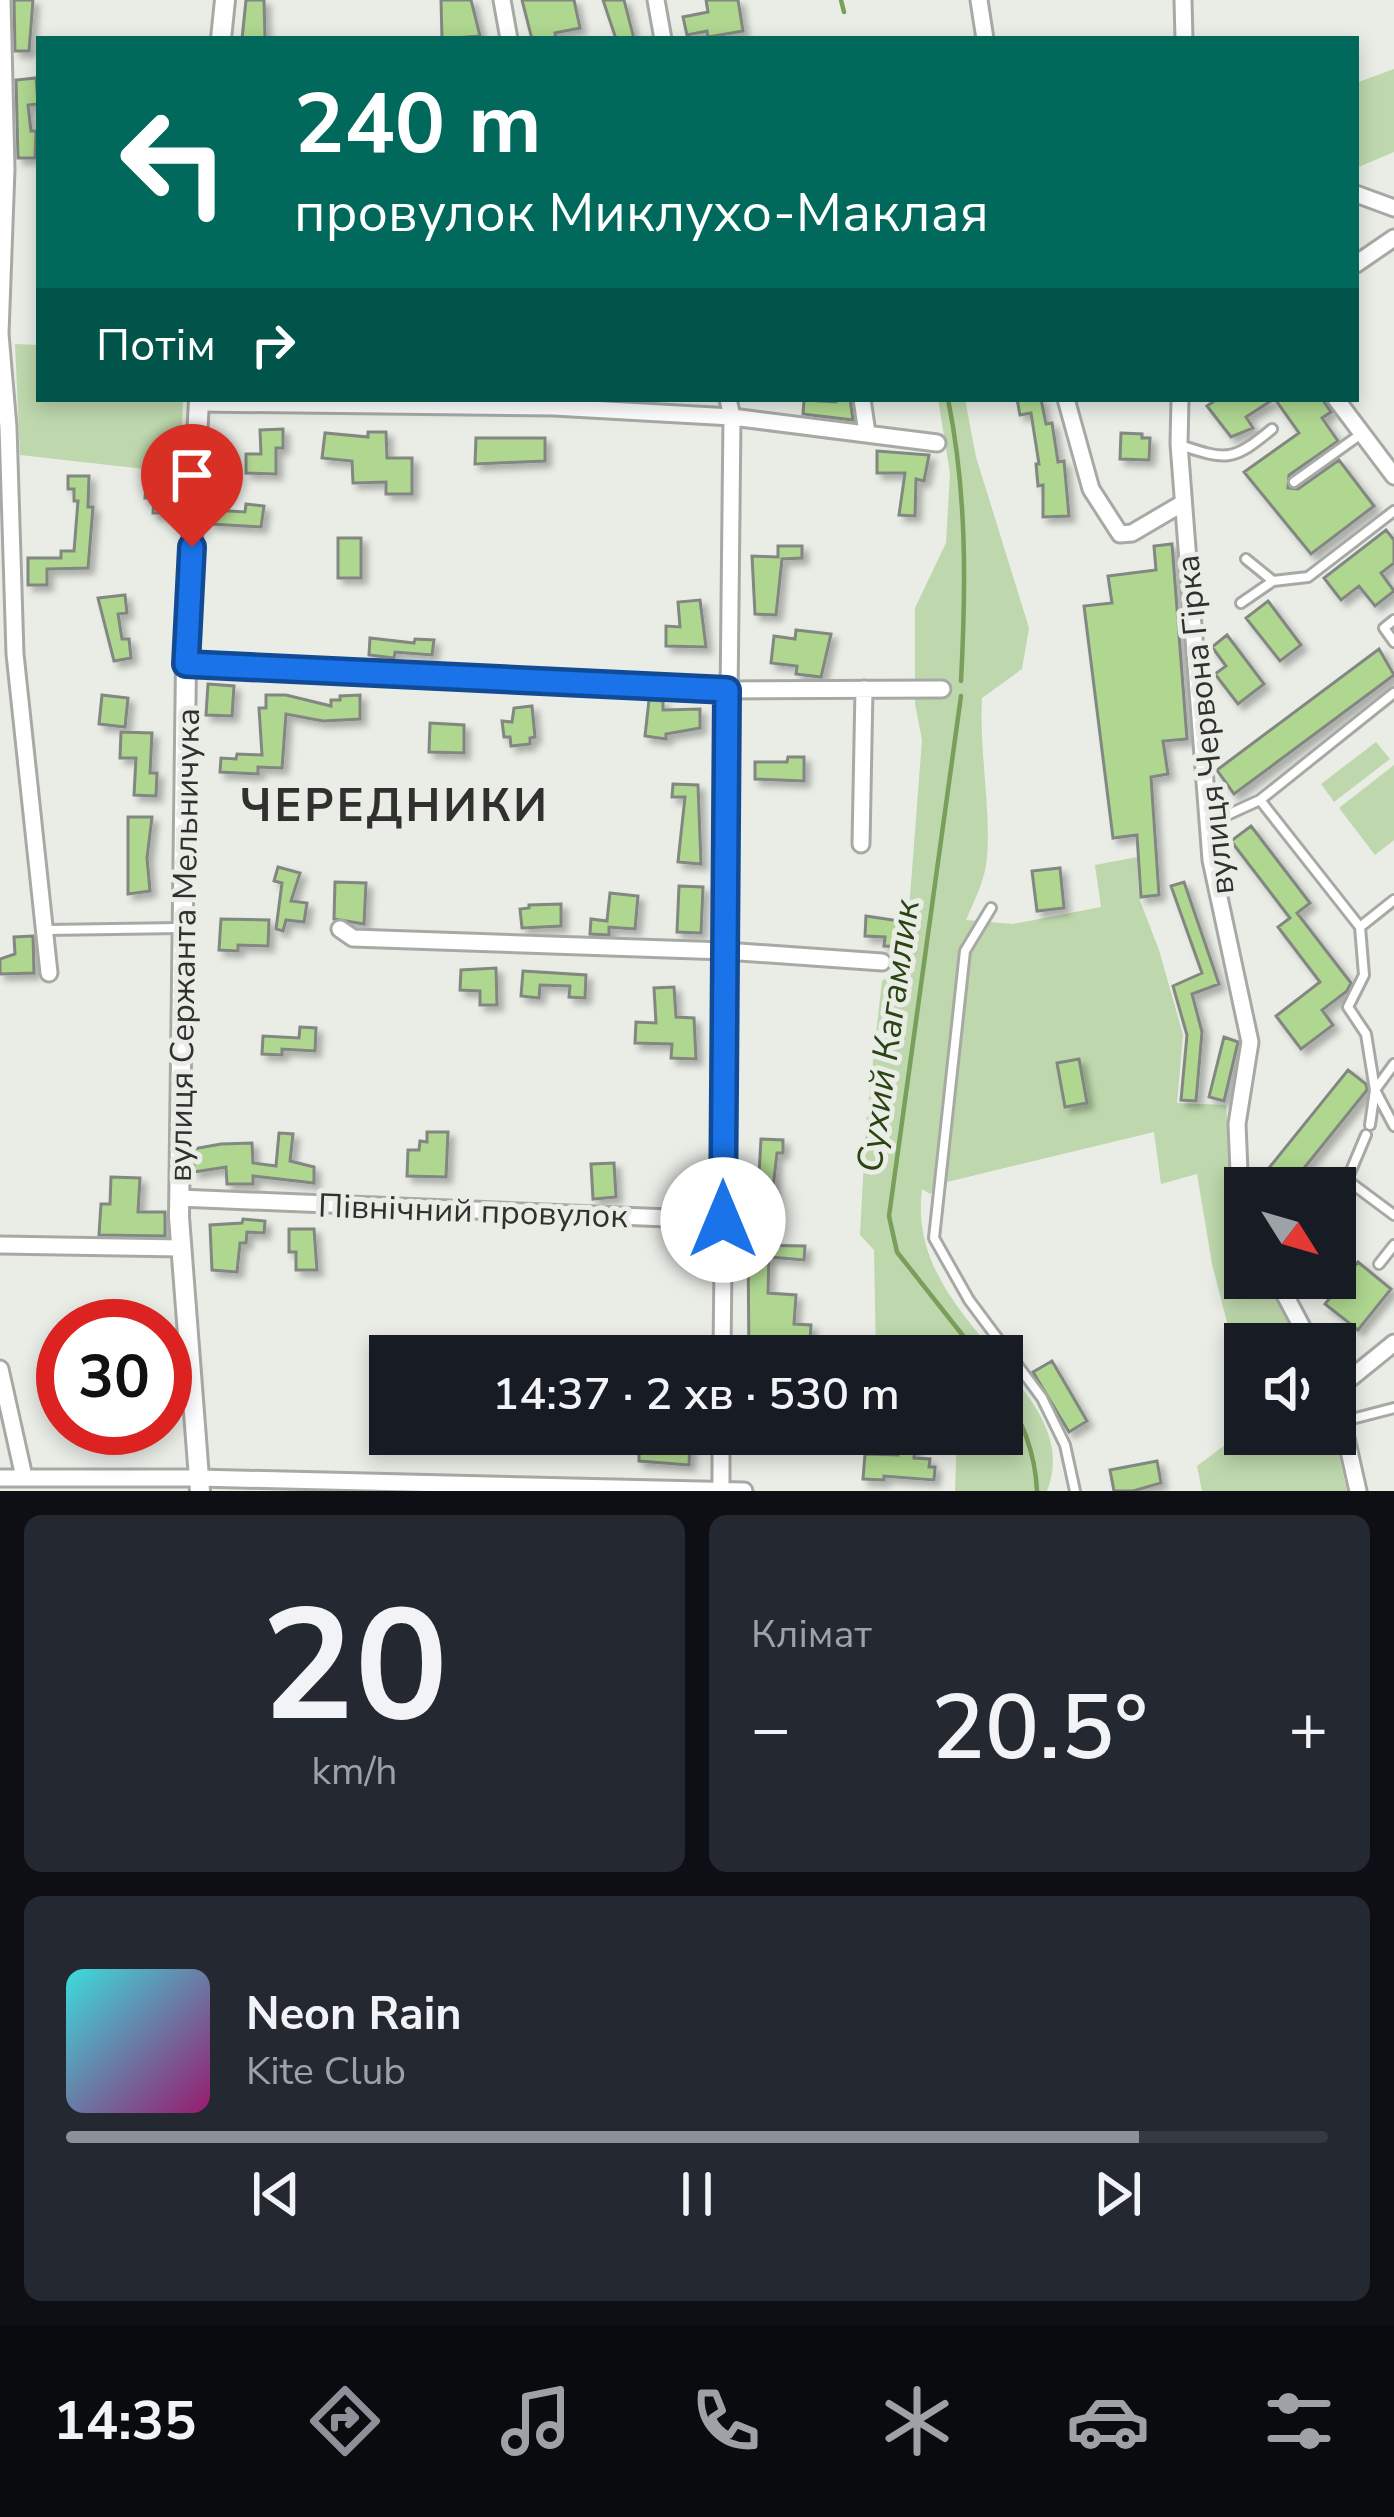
<!DOCTYPE html>
<html lang="uk">
<meta charset="utf-8">
<style>
body{margin:0;font-family:"Nunito Sans",sans-serif;background:#242831;color:#f1f3f6;height:100vh;display:flex;flex-direction:column;font-size:45px;white-space:nowrap}
*{box-sizing:border-box;margin:0}
p{font-size:39px;color:#9ea1a6}
.icon{flex:none;width:66px;height:66px;fill:none;stroke:currentColor;stroke-width:2;stroke-linecap:round;stroke-linejoin:round}
.map{position:relative;height:1491px;overflow:hidden}
.details{display:flex;flex-direction:column;gap:24px;padding:24px;background:#0d0f14;flex:1}
.details>*{flex:none}
.top-card{position:absolute;left:36px;top:36px;width:1323px;height:366px;border-radius:0px;box-shadow:0 6px 18px #0003;background:#00695c;color:#fff;overflow:hidden}
.needle{width:78px;rotate:127deg}
.tools{position:absolute;left:1224px;top:1167px;display:grid;gap:24px}
.tools a{display:grid;place-items:center;width:132px;height:132px;border-radius:0px;background:#171b24;box-shadow:0 6px 18px #0003;font-size:60px}
.speed{position:absolute;left:36px;top:1299px;display:flex;gap:24px;font-size:60px;font-weight:700;text-align:center}
.speed>*{display:grid;place-content:center;width:156px;height:156px;border-radius:50%;background:#171b24;box-shadow:0 6px 18px #0003;line-height:1}
.speed .limit{border:18px solid #d22;background:#fff;color:#111}
.pin{position:absolute;display:grid;place-items:center;width:102px;height:102px;color:#fff;margin:-123px -51px;border-radius:50% 50% 50% 0;rotate:-45deg;box-shadow:0 0 12px #0007}
.pin .icon{rotate:45deg}
.me{position:absolute;width:132px;margin:-66px;rotate:0deg;stroke-linejoin:round;filter:drop-shadow(0 0 9px #0008)}
.turn{display:flex;align-items:center;gap:42px;height:252px;padding:0 60px;font-size:54px}
.turn .icon{width:156px;height:156px;stroke-width:2.5}
.turn b{display:block;font-size:84px;line-height:102px}
.then{display:flex;align-items:center;height:114px;padding:0 60px;background:#0003;gap:24px;font-size:45px}
.big{font-size:90px;font-weight:600;line-height:1.1}
.details .card{flex:1;display:flex;flex-direction:column;justify-content:center;gap:18px;min-width:0;padding:0 42px;border-radius:18px;background:#242831}
.details .dial{align-items:center;gap:0}
.dial b{font-size:156px;line-height:1}
.song{display:flex;align-items:center;gap:36px}
.cover{width:144px;height:144px;border-radius:18px;background:linear-gradient(135deg,hsl(180 70% 55%),hsl(320 70% 35%))}
.played{height:12px;border-radius:6px;background:linear-gradient(90deg,#8c9099 85%,#363941 85%)}
.keys{display:flex;justify-content:space-around;direction:ltr}
.heat{display:flex;justify-content:space-between;align-items:center;font-size:66px;direction:ltr}
.details .tiles{flex:1;display:grid;gap:24px;grid-template-columns:1fr 1fr}
.card:last-child{grid-column:span 2}
.trip{position:absolute;left:369px;top:1335px;width:654px;height:120px;border-radius:0px;background:#171b24;box-shadow:0 6px 18px #0003;font-weight:600;line-height:120px;text-align:center}
.tabs{display:flex;height:192px;justify-content:space-around;align-items:center;background:#090b0e;color:#9ea1a6}
.tabs .icon{width:84px;height:84px}
.tabs .selected{color:#8c9099}
.tabs b{font-size:54px;color:#f1f3f6}
.map>svg:first-child{display:block}
.green{fill:#bed7ac}
.lines{fill:none;stroke-linecap:round;stroke-linejoin:round}
.stream{stroke:#799f5b;stroke-width:4.5}
.building{fill:#afd790;stroke:#838781;stroke-width:3;filter:url(#shadow)}
.service-casing{stroke:#a7aaa4;stroke-width:14}
.minor-casing{stroke:#a7aaa4;stroke-width:21}
.tertiary-casing{stroke:#a7aaa4;stroke-width:24}
.service{stroke:#fff;stroke-width:8}
.minor{stroke:#fff;stroke-width:15}
.tertiary{stroke:#fff;stroke-width:18}
.route-casing{stroke:#114b97;stroke-width:30}
.route{stroke:#1a73e8;stroke-width:21}
.labels{text-anchor:middle;stroke-width:10;stroke-linejoin:round;paint-order:stroke}
.street-label{font-size:33px;fill:#30312f;stroke:#e9ede6}
.water-label{font-size:36px;font-style:italic;fill:#2b4413;stroke:#e9ede6}
.district-label{font-size:45px;font-weight:bold;letter-spacing:3px;fill:#30312f;stroke:#e9ede6}
</style>
<div class="map">
<svg width="1394" height="1491" viewBox="0 0 1394 1491">
<defs>
<filter id="shadow"><feDropShadow dx="5.5" dy="5.5" stdDeviation="3" flood-color="#0004"/></filter>
</defs>
<rect width="100%" height="100%" fill="#e9ede6"/>
<path class="green" d="M1394 69V152L1356 168V83Z
M15 344 39 345V399H183L180 473 20 455Z
M938 399H965L976 457 1029 628 1022 669 982 698C979 751 991 806 987 858 985 880 975 899 966 920L1013 924 1101 907 1095 865 1137 857 1139 898 1159 950 1183 1035 1177 1103 1226 1105C1230 1164 1245 1220 1245 1278H1268L1299 1344H1245V1392L1212 1264 1197 1174 1161 1184 1154 1132 943 1183 930 1194 922 1189C913 1258 955 1306 997 1356H876L874 1250 860 1235 866 1124 882 981 905 962 922 740 915 704V608L946 543 950 473Z
M1376 742 1390 759 1334 802 1321 784Z
M1394 765V840L1375 855 1339 808Z
M1002 1362C1033 1402 1067 1440 1047 1491H955L957 1434H1002Z
M1245 1430V1434H1334L1347 1491H1202L1197 1466Z"/>
<g class="lines">
<path class="stream" d="M841 0 844 12
M948 399C967 493 966 586 961 681
M961 696 889 1216 897 1252 979 1356
M1002 1387C1022 1422 1035 1450 1037 1491"/>
</g>
<path class="building" d="M14 0H33L29 51H15Z
M246 0H264L265 39H242Z
M441 0H471L480 36 442 39Z
M522 0H574L580 28 555 33 556 39H532Z
M603 0H624L634 39H616Z
M706 0H738L743 31 708 37 707 31 687 35 683 17 708 12Z
M36 78 38 104 28 105 31 131H36L35 158H18L16 80Z
M837 399H850L853 420 803 414 804 400 836 402Z
M1017 399H1041L1046 424 1052 423 1058 462 1064 461 1069 516 1043 517V485L1038 486 1036 464H1039L1031 413 1020 415Z
M1217 399H1274L1246 417 1253 428 1231 437 1207 406Z
M1275 399H1322L1331 412 1322 418 1338 441 1289 475 1288 488 1298 489 1339 460 1374 506 1311 554 1244 472 1299 433Z
M283 429V448H276V474L246 473V454H261L260 430Z
M368 432H386L387 458H412V494H386V482L353 483 352 461 322 458 325 433 368 437Z
M1121 433 1142 434V438H1150L1149 460 1120 459Z
M476 438H545V461L475 464Z
M877 451 929 455 924 481 916 479 915 516 899 515 905 473H877Z
M68 476H89L88 507H93L88 568 47 569V585H28V558H61V551H74L78 501H74V489H68Z
M146 481 174 482 173 513H153L154 498H145Z
M246 504 264 506 261 527 212 524 213 510 245 512Z
M1386 530 1394 540V563L1381 573 1394 591 1375 606 1359 586 1341 600 1324 578Z
M338 538H361V578H338Z
M1172 544 1187 739 1163 741 1168 774 1151 777 1159 895 1141 897 1137 835 1113 838 1084 606 1112 603 1108 576 1156 570 1154 546Z
M778 546H802V558L782 559 776 615 755 614 752 556 778 557Z
M125 595 127 613 118 614 122 639H129L131 658 114 661 98 598Z
M700 600 706 647 666 646V626L680 627 678 602Z
M1268 601 1301 645 1280 661 1246 618Z
M796 630 831 634 821 677 796 674 797 666 771 663 774 636 795 639Z
M1227 635 1264 684 1238 704 1215 674 1226 666 1212 647Z
M370 638 414 643 415 639 434 640 432 655 395 652 394 658 369 655Z
M1379 649 1394 675 1234 794 1217 770Z
M208 684 234 686 232 716 206 715Z
M102 695 128 698 125 727 99 724Z
M266 695H286L331 706V700H340V696L360 695V719L323 721 286 714 282 768 258 767V774L220 772 221 758 236 759 237 754 262 755 259 708H266Z
M649 700 663 701V710L700 709V728L666 734V739L645 736Z
M532 706 535 737 530 738V744L511 746 510 737H504L502 721 512 722 514 708Z
M430 723 464 725V753L429 752Z
M121 732 152 733 150 773H157L156 796 134 795 136 758H120Z
M788 757H804V781L755 779V762H787Z
M673 784 698 785 701 864 678 862 685 797H672Z
M128 817H152L147 858 150 891 128 894Z
M1251 826 1310 903 1297 913 1351 983 1347 991 1322 1010 1333 1025 1301 1049 1276 1016 1320 982 1278 927 1290 918 1231 841Z
M278 867 300 873 291 901 307 903 304 922 286 920 283 931 276 929 282 883 274 881Z
M1060 868 1064 908 1037 911 1032 871Z
M335 882 366 883 364 924 334 919Z
M1184 882 1219 984 1192 994 1202 1032 1196 1101 1181 1100 1187 1035 1173 986 1202 973 1171 886Z
M679 886 703 887 701 933 677 932Z
M610 893 638 896 635 929 609 927V935L590 934 591 919 607 921Z
M561 904V926L522 928 520 909 529 908V905Z
M866 916 906 922V947L884 946 885 937 865 936Z
M221 919 269 920 268 946 238 945V951L219 950Z
M33 936 34 973 0 974V959L15 954 14 937Z
M496 968 497 1005H480V991L460 990 461 970Z
M523 971 586 975 585 998 569 997 570 986 540 985 539 998 521 996Z
M674 987 676 1017 694 1018 696 1059 671 1058 672 1044 635 1043 636 1022 656 1023 654 988Z
M300 1027 316 1028 315 1051 282 1049V1055L262 1054 263 1036 299 1038Z
M1224 1037 1238 1042 1224 1101 1209 1097Z
M1079 1059 1087 1103 1065 1107 1057 1063Z
M1348 1070 1366 1084 1367 1090 1288 1188H1257L1256 1184Z
M427 1132H448L446 1177 407 1176 408 1150H419L420 1141 427 1142Z
M279 1133 293 1134 290 1161 314 1167V1183L253 1176V1184H227L226 1167 194 1172 193 1149 221 1144 252 1143 253 1163 276 1166Z
M761 1139 783 1140V1153H777L771 1205 748 1204 750 1173 759 1174Z
M614 1163 616 1197 593 1199 591 1164Z
M111 1177 140 1178 138 1212H165V1236L99 1235 101 1204H110Z
M243 1219 265 1221 264 1233 247 1232 246 1243H240L237 1272 212 1270 210 1225 242 1223Z
M289 1229H314L317 1270H296V1252H289Z
M748 1245 805 1246 804 1260 769 1257 768 1293 796 1295 794 1324 811 1325 810 1340 771 1337 770 1356H749Z
M1358 1262 1391 1289 1358 1330 1325 1304Z
M1052 1361 1087 1421 1069 1432 1033 1372Z
M898 1434H915L914 1458 930 1459 929 1467H935L934 1480 884 1476V1480L863 1479 865 1454 898 1455Z
M671 1440 690 1441 689 1465 639 1461V1443L670 1444Z
M1157 1461 1161 1483 1133 1491H1114L1110 1470Z"/>
<g class="lines">
<defs>
<path id="service" d="M1180 445C1228 461 1233 461 1272 429
M1294 482 1361 434
M1246 559 1273 581
M1241 603 1273 581 1308 577 1394 511
M1394 620 1384 628 1394 642
M1394 693 1260 800 1360 927 1364 975 1348 1007 1366 1034 1375 1090 1394 1064
M1207 808 1225 816 1260 800
M991 908 965 951 934 1238 969 1300 1042 1398 1065 1445 1075 1491
M1360 927 1394 900
M46 930 181 928
M1370 1125 1375 1090 1394 1126
M1347 1180 1366 1135
M1335 1195 1347 1180 1394 1215
M1379 1264 1394 1245
M1344 1421 1394 1408"/>
<path id="minor" d="M2 0 6 169 0 334 8 427 15 654 49 973
M502 0 509 39
M656 0 663 39
M979 0 985 39
M1183 0 1184 39
M1356 194 1394 208
M1356 264 1394 238
M862 399 867 433
M1066 399 1091 489 1120 534 1132 533 1183 503
M1180 399 1179 444 1211 860 1250 1042 1237 1124 1239 1171 1245 1191
M1336 399 1394 476
M199 403 554 407 732 417 937 443
M186 663 727 690 942 689
M861 844 864 689
M340 929 353 938 725 951 882 962
M179 1198 767 1222
M0 1245 181 1248
M1276 1278 1311 1344
M722 1356 732 417 728 399
M0 1369 24 1477
M1335 1389 1358 1491
M1336 1390 1394 1343
M0 1478H198L744 1491
M721 1491V1434"/>
<path id="tertiary" d="M221 39 225 0
M199 399 186 663 179 1217 200 1491"/>
</defs>
<use href="#service" class="service-casing"/>
<use href="#minor" class="minor-casing"/>
<use href="#tertiary" class="tertiary-casing"/>
<use href="#service" class="service"/>
<use href="#minor" class="minor"/>
<use href="#tertiary" class="tertiary"/>
</g>
<g class="lines">
<defs>
<path id="route" d="M192 547 186 664 727 690 723 1220"/>
</defs>
<use href="#route" class="route-casing"/>
<use href="#route" class="route"/>
</g>
<g class="labels">
<g class="street-label">
<text transform="translate(1204 725) rotate(-96)" y="12">вулиця Червона Гірка</text>
<text transform="translate(183 945) rotate(-89)" y="12">вулиця Сержанта Мельничука</text>
<text transform="translate(473 1210) rotate(2)" y="12">Північний провулок</text>
</g>
<g class="water-label">
<text transform="translate(887 1036) rotate(-82)" y="13">Сухий Кагамлик</text>
</g>
<g class="district-label">
<text x="395" y="821">ЧЕРЕДНИКИ</text>
</g>
</g>
</svg>
<div class="tools">
<a><svg class="needle" viewBox="-14 -14 28 28"><path d="M0-13l5 13h-10z" fill="#e53935"/><path d="M0 13l5-13h-10z" fill="#9ea1a6"/></svg></a>
<a><svg class="icon" aria-label="sound" viewBox="0 0 24 24"><path d="M4 9h4l5-4v14l-5-4H4zM17 9q2 3 0 6"/></svg></a>
</div>
<div class="speed"><div class="limit">30</div></div>
<div class="pin" style="left:192px;top:547px;background:#d93025"><svg class="icon" aria-label="arrive" viewBox="0 0 24 24"><path d="M6 21V4h12l-3 4 3 4H6"/></svg></div>
<svg class="me" style="left:723px;top:1220px" viewBox="-20 -20 40 40"><circle r="19" fill="#fff"/><path d="M0-13L10 11 0 6-10 11z" fill="#1a73e8"/></svg>
<div class="trip">14:37 · 2 хв · 530 m</div>
<div class="top-card">
<div class="turn"><svg class="icon" aria-label="left" viewBox="0 0 24 24"><path d="M17 20v-9H6M10 6l-5 5 5 5"/></svg><div><b>240 m</b>провулок Миклухо-Маклая</div></div>
<div class="then">Потім<svg class="icon" aria-label="right" viewBox="0 0 24 24"><path d="M7 20v-9h11M14 6l5 5-5 5"/></svg></div>
</div>
</div>
<section class="details">
<div class="tiles">
<div class="card dial"><b>20</b><p>km/h</p></div>
<div class="card"><p>Клімат</p>
<div class="heat"><a>−</a><b class="big">20.5°</b><a>+</a></div>
</div>
<div class="card">
<div class="song"><i class="cover"></i><div><b>Neon Rain</b><p>Kite Club</p></div></div>
<div class="played"></div>
<div class="keys"><svg class="icon" aria-label="previous" viewBox="0 0 24 24"><path d="M18 5L8 12l10 7zM5 5v14"/></svg><svg class="icon" aria-label="pause" viewBox="0 0 24 24"><path d="M8 5v14M16 5v14"/></svg><svg class="icon" aria-label="next" viewBox="0 0 24 24"><path d="M6 5l10 7-10 7zM19 5v14"/></svg></div>
</div>
</div>
</section>
<nav class="tabs">
<b>14:35</b>
<svg class="icon selected" aria-label="directions" viewBox="0 0 24 24"><path d="M12 3l9 9-9 9-9-9zM9 14v-3h6M13 9l2 2-2 2"/></svg>
<svg class="icon" aria-label="music" viewBox="0 0 24 24"><path d="M9 18V5l10-2v13"/><circle cx="6" cy="18" r="3"/><circle cx="16" cy="16" r="3"/></svg>
<svg class="icon" aria-label="phone" viewBox="0 0 24 24"><path d="M5 4h4l2 5-3 2q2 4 5 5l2-3 5 2v4C11 20 4 13 5 4z"/></svg>
<svg class="icon" aria-label="climate" viewBox="0 0 24 24"><path d="M12 3v18M4 7l16 10M4 17L20 7"/></svg>
<svg class="icon" aria-label="car" viewBox="0 0 24 24"><path d="M5 17H2v-5l4-1 3-4h7l3 4 3 1v5h-3M9 17h6M6 11h13"/><circle cx="7" cy="17" r="2"/><circle cx="17" cy="17" r="2"/></svg>
<svg class="icon" aria-label="filters" viewBox="0 0 24 24"><path d="M4 7h16M4 17h16"/><circle cx="9" cy="7" r="2"/><circle cx="15" cy="17" r="2"/></svg>
</nav>
